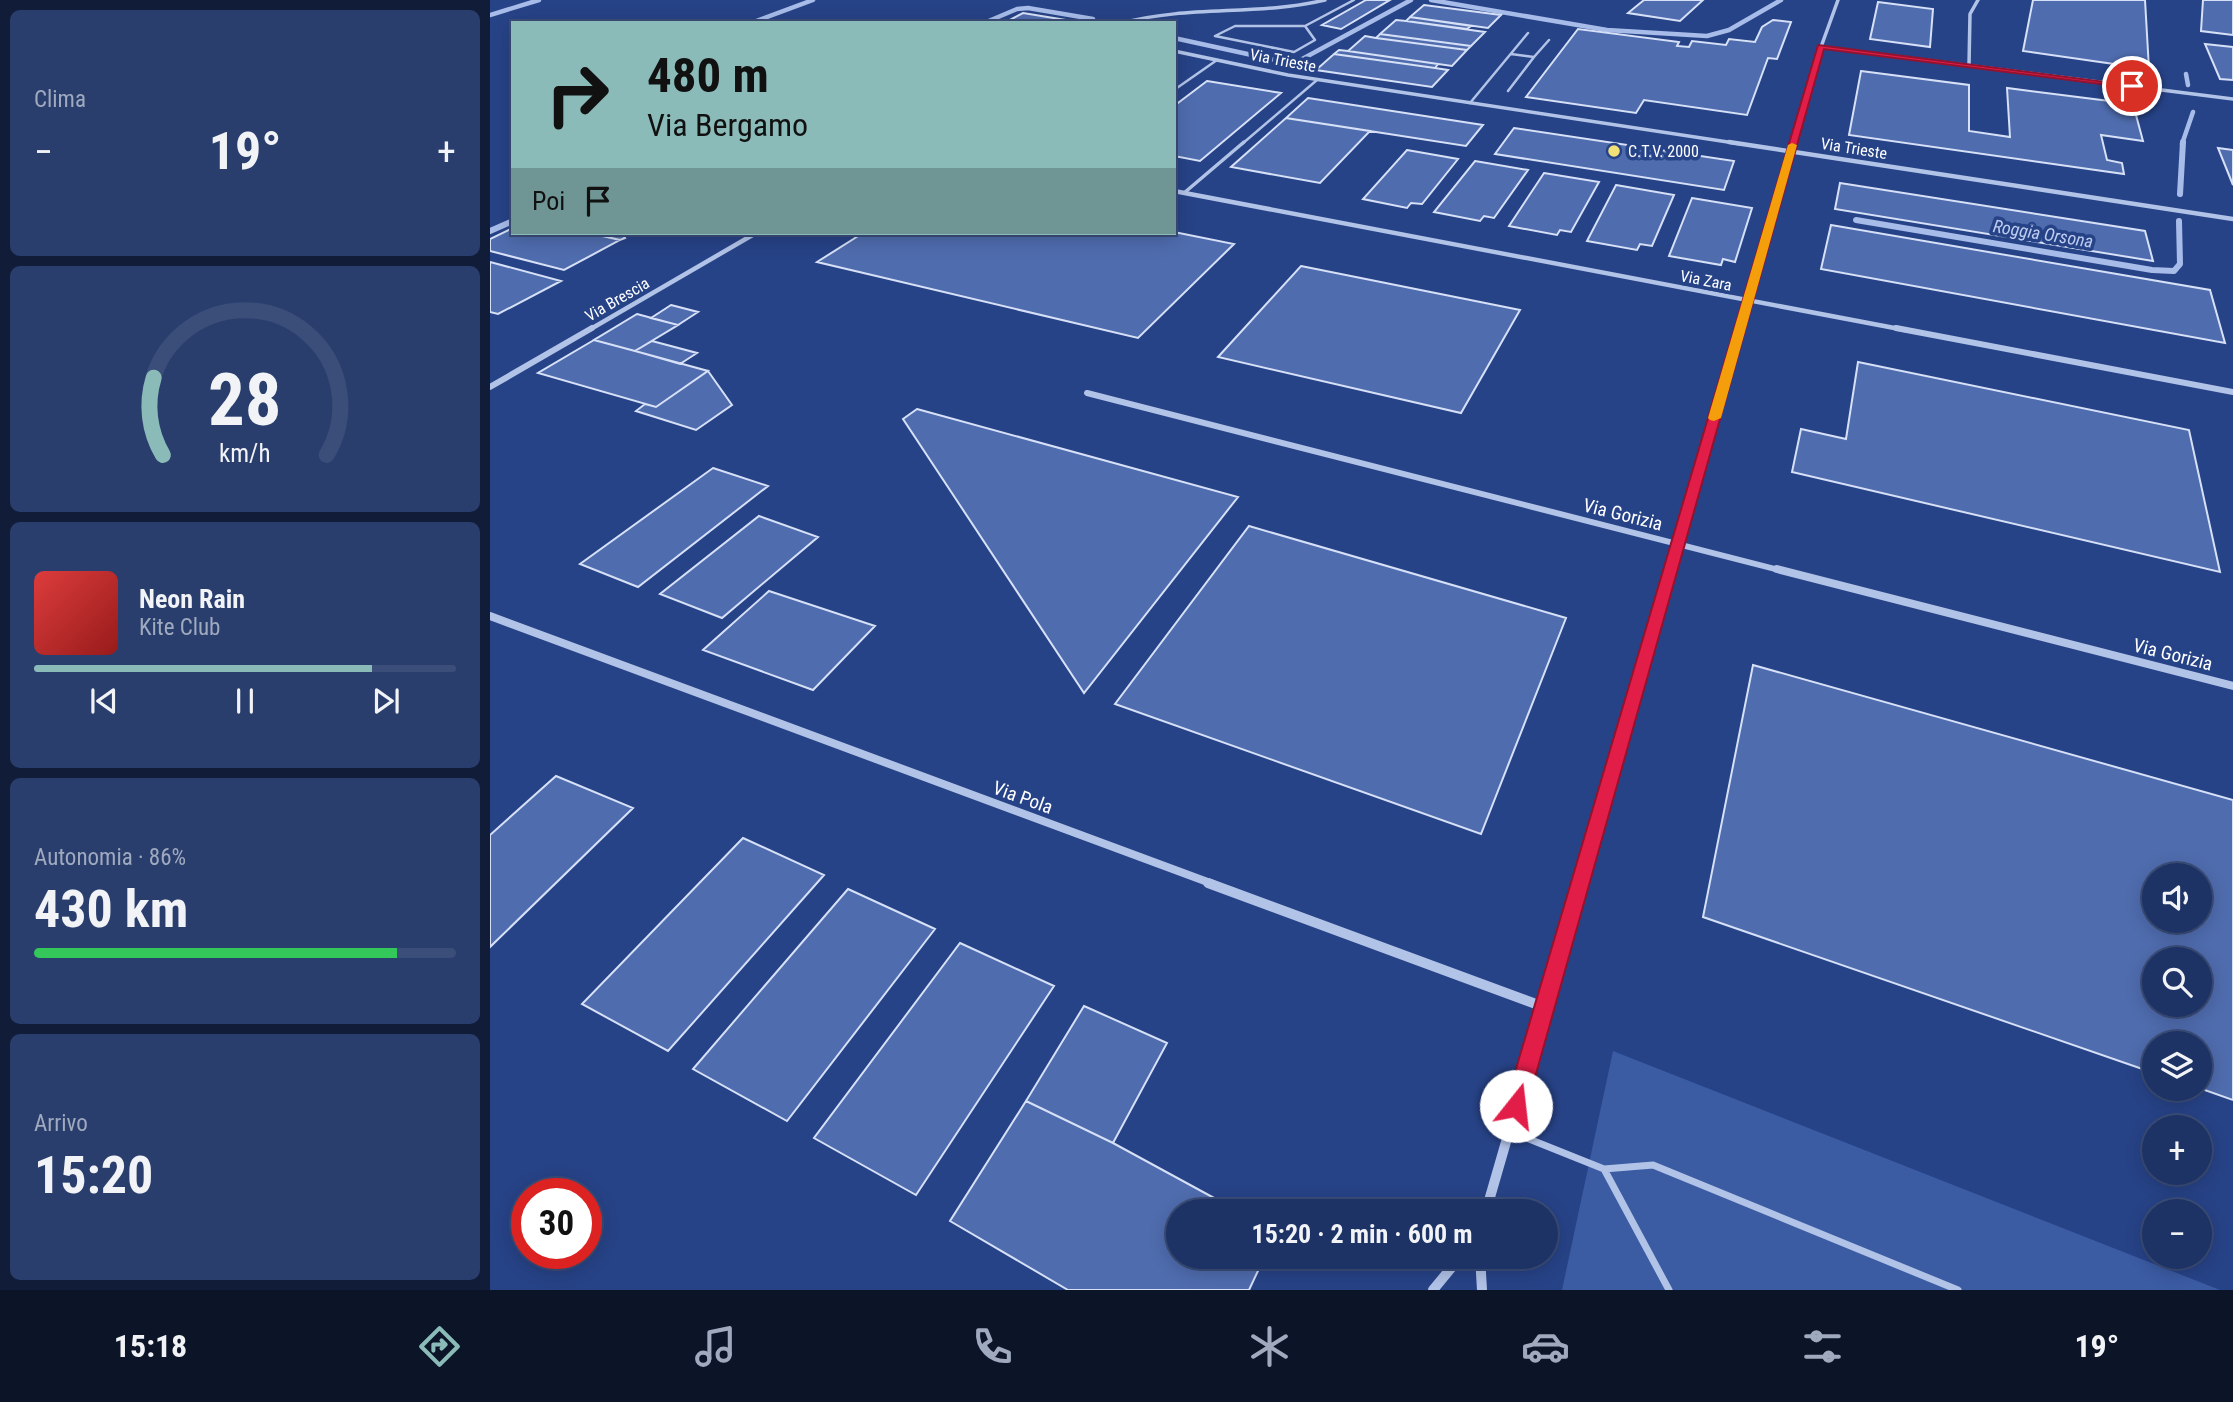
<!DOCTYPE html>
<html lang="it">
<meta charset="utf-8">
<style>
body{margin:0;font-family:"Roboto Condensed",sans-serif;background:#2a3e6e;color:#f1f3f6;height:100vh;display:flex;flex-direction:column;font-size:26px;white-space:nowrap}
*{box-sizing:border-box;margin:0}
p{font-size:23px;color:#a0aabf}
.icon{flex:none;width:38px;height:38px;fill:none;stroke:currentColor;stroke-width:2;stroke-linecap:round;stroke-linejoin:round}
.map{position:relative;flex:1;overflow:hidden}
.side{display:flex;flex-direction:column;gap:10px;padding:10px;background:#101c38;width:490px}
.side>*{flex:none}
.hud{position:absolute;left:21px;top:21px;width:665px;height:214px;border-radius:0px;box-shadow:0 4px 18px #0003,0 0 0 2px #3b4d79;background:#8bbbb9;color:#111;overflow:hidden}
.buttons{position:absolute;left:1652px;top:863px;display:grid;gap:14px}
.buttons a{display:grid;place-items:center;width:70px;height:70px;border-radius:50%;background:#1d3265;box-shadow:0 4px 18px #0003,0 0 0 2px #3b4d79;font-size:35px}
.speed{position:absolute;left:21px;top:1178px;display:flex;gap:14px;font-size:35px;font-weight:700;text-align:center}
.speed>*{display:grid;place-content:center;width:91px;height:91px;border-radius:50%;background:#1d3265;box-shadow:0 4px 18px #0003,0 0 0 2px #3b4d79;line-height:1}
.speed .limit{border:10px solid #d22;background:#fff;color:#111}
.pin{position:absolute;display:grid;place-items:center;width:60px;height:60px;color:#fff;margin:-30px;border:4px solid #fff;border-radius:50%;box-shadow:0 2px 7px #0007}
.me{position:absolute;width:77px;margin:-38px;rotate:16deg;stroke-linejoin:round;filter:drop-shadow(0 0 5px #0008)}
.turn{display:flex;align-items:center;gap:24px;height:147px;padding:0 21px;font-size:32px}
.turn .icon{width:91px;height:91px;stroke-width:2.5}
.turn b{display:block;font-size:49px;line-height:60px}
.then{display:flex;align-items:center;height:66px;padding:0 21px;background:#0003;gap:14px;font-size:26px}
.big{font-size:52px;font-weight:700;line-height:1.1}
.side .card{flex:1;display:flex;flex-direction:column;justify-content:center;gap:10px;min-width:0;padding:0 24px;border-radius:10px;background:#2a3e6e}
.side .dial{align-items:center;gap:0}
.dial svg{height:182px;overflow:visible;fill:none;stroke:#3b4d79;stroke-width:7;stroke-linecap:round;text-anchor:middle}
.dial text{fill:#f1f3f6;stroke:none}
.song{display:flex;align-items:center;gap:21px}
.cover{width:84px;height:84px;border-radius:10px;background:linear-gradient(135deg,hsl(0 70% 55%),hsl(0 70% 35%))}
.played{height:7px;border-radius:4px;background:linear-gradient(90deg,#8bbbb9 80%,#3b4d79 80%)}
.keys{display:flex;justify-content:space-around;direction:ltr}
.heat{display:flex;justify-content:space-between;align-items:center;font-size:38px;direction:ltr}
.charge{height:10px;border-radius:5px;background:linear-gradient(90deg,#34c759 86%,#3b4d79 0)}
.trip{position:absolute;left:676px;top:1199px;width:392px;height:70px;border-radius:35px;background:#1d3265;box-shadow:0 4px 18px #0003,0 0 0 2px #3b4d79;font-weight:700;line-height:70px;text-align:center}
.dock{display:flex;height:112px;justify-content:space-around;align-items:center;background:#0c1428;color:#a0aabf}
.dock .icon{width:49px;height:49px}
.dock .on{color:#8bbbb9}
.dock b{font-size:32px;color:#f1f3f6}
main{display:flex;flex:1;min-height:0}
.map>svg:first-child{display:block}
.green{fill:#3b5ba3}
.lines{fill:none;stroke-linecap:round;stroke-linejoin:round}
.stream-far1{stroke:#a7bce9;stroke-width:4.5}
.stream{stroke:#a7bce9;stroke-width:6}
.building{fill:#4f6cae;stroke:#d6e0f7;stroke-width:2;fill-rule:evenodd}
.lane-far2{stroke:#b2c3e8;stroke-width:2.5}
.lane-far1{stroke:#b2c3e8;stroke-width:3.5}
.lane{stroke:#b2c3e8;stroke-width:7}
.street-far4{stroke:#b2c3e8;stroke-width:3.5}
.street-far3{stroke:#b2c3e8;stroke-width:4.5}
.street-far2{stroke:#b2c3e8;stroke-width:6}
.street-far1{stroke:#b2c3e8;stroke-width:8}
.street{stroke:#b2c3e8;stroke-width:10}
.route{fill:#e11d48;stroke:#92132f;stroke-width:2}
.slow{fill:#f59e0b}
.poi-dot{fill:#f1e078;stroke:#274387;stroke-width:2.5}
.labels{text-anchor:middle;stroke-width:7;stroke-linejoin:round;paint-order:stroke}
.far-street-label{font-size:16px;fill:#fff;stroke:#274387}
.far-poi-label{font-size:16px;fill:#fff;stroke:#274387;text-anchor:start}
.far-water-label{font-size:18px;font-style:italic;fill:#becdf0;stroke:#274387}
.street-label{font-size:19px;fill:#fff;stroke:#274387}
</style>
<main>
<section class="side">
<div class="card"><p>Clima</p>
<div class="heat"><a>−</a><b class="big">19°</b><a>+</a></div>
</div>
<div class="card dial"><svg viewBox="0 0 100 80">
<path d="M14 69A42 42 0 1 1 86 69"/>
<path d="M14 69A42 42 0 0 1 10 35" stroke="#8bbbb9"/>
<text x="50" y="56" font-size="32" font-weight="700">28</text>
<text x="50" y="72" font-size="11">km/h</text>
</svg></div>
<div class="card">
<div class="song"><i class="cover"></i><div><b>Neon Rain</b><p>Kite Club</p></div></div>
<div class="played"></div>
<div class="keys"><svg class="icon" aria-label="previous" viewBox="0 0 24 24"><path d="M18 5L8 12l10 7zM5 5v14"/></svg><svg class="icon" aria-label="pause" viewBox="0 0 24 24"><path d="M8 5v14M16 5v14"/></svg><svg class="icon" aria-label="next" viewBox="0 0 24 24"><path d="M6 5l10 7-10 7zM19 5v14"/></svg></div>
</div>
<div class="card"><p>Autonomia · 86%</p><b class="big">430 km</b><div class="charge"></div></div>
<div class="card"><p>Arrivo</p><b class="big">15:20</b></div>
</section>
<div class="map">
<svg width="1743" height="1290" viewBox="0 0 1743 1290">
<rect width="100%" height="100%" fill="#274387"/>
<path class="green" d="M1123 1051 1730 1290H1072Z"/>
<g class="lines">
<path class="stream-far1" d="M941 0 1117 30 1217 36 1239 30 1291 0
M0 15 49 0
M261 23 323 0
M494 23 527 9 538 8 603 19
M684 38 803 64 921 0
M1696 74 1698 85
M1692 144 1703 112"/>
<path class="stream" d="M1690 194 1693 142
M1366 220 1662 270 1684 271 1690 264 1689 221
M0 231 23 221"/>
</g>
<path class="building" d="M876 0H900L851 29 832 25Z
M1154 0H1213L1190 21 1138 13Z
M1543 0H1655L1659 69 1533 51Z
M1713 0H1743V35L1711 31Z
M1388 2 1443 9 1440 47 1380 39Z
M934 5 1011 15 998 28 920 17Z
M533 13 582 21H518Z
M920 17 981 26 977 29 916 21Z
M906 20 916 21 995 32 981 46 890 34Z
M1283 20 1301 22 1287 59 1278 58 1257 115 1154 100 1146 113 1036 97 1088 29 1189 42 1187 46 1199 47 1202 41 1236 45 1239 39 1265 42 1272 27Z
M890 34 981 46 977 50 886 38Z
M875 36 886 38 977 50 962 66 858 51Z
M1715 44 1743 47V80L1730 79Z
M849 50 858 51 948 64 945 68 844 54Z
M844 54 945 68 958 70 942 87 826 70Z
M1371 71 1479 85V131L1520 137 1517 88 1643 104 1653 141 1611 135 1617 160 1632 163 1634 174 1359 135Z
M717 81 791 93 710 161 684 156V106Z
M818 98 993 125 976 146 796 118Z
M796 118 880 131 830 183 741 167Z
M1024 128 1244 161 1234 190 1005 154Z
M1728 148 1743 150V185Z
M917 150 968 159 932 204 921 203 917 208 873 199Z
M985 161 1038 170 1004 218 994 216 990 221 944 212Z
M1054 173 1109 182 1081 232 1070 230 1067 235 1019 226Z
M1350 183 1655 231 1663 261 1345 209Z
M1126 185 1184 195 1162 246 1150 244 1147 250 1097 241Z
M1202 198 1262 208 1245 262 1233 259 1231 265 1179 256Z
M1341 225 1720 290 1735 343 1331 269Z
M23 228V233H99L130 240 74 270 0 251V239Z
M684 232 744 244 648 338 327 262 373 233Z
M99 233H131L135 238 130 240Z
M0 262 71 281 8 314 0 312Z
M811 266 1030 310 971 413 728 357Z
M181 305 208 312 188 325 161 318Z
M147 314 188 325 145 351 104 340Z
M104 340 145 351 218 371 166 407 48 373Z
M162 341 207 353 190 364 145 351Z
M1368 362 1699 430 1730 572 1302 472 1311 429 1356 439Z
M218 371 242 405 206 430 146 411 155 404 166 407Z
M427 409 748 497 594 693 413 419Z
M223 468 278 486 148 587 90 564Z
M269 516 328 537 232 618 170 594Z
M759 526 1076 618 991 834 625 704Z
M279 591 385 626 323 690 213 650Z
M1263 665 1743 800V1100L1709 1088 1710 1043H1664V1073L1213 917ZM1664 875H1710V920H1664ZM1664 959H1710V1004H1664Z
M66 776 143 808 0 947V835Z
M253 838 334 875 178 1051 92 1004Z
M358 889 445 929 297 1121 203 1069Z
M470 943 564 986 426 1195 324 1138Z
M594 1006 677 1043 623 1143 536 1101Z
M536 1101 623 1143 748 1211H688V1256H775L759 1290H578L460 1221Z"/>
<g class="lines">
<path class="lane-far2" d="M745 26H815L825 40 804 52 725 36Z
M815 26 864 0
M1021 54 1044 57 1059 40
M684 90 727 60
M1018 91 1044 57
M980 103 1038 33
M752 144 827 80"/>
<path class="lane-far1" d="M694 193 754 142"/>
<path class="lane" d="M1019 1131 1114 1169
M1179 1290 1114 1169 1163 1165 1468 1290"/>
<path class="street-far4" d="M632 23C699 5 768 16 835 0
M1331 47 1743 99
M684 51 798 75 1251 144
M1479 65 1480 14 1488 0
M1303 144 1331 47 1348 0"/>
<path class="street-far3" d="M1239 142 1743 219
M684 191 1415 330
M99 330 266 233
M1250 330 1304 142"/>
<path class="street-far2" d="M1406 328 1743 392
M0 387 102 328
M597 393 1293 571
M1180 571 1250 328"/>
<path class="street-far1" d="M1287 569 1743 686
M0 616 723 884
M1090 884 1181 569"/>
<path class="street" d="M718 883 1054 1007
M996 1211 1091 883
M990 1256 992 1290
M943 1290 971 1256"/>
</g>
<path class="route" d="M1328 45 1646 86 1642 88 1334 49 1037 1106 1034 1114 1026 1117 1018 1114 1015 1106Z"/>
<path class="slow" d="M1302 143 1307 145 1231 418 1224 421 1220 420 1218 418 1298 145Z"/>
<circle class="poi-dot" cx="1124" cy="151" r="7"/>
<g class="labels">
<g class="far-street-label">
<text transform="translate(793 60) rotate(11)" y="6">Via Trieste</text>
<text transform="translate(1364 148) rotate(9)" y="6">Via Trieste</text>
<text transform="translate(1216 280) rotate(11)" y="6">Via Zara</text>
<text transform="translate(127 299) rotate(-30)" y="6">Via Brescia</text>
</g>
<g class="far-poi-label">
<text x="1138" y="157">C.T.V. 2000</text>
</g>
<g class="far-water-label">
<text transform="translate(1553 234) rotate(9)" y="6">Roggia Orsona</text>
</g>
<g class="street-label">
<text transform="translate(1133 514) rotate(14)" y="7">Via Gorizia</text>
<text transform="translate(1683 654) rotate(14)" y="7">Via Gorizia</text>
<text transform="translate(533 797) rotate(20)" y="7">Via Pola</text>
</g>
</g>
</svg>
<div class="buttons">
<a><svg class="icon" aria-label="sound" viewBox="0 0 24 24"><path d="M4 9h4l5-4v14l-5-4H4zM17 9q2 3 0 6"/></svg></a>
<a><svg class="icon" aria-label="search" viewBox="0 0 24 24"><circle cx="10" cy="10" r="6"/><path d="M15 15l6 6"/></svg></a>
<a><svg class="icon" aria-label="layers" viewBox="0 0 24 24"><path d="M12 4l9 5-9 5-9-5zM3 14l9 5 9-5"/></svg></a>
<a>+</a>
<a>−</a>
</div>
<div class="speed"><div class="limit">30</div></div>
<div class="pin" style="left:1642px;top:86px;background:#d93025"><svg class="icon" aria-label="arrive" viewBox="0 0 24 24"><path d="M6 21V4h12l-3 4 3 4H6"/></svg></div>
<svg class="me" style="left:1026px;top:1106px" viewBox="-20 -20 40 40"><circle r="19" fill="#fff"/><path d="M0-13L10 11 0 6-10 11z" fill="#e11d48"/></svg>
<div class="trip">15:20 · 2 min · 600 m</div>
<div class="hud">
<div class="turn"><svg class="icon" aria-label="right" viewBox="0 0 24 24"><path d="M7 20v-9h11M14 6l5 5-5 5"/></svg><div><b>480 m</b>Via Bergamo</div></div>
<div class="then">Poi<svg class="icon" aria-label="arrive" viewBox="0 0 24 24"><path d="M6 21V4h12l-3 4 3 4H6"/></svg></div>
</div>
</div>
</main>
<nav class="dock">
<b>15:18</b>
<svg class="icon on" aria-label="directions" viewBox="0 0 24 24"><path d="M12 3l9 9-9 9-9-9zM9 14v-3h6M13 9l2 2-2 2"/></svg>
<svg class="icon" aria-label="music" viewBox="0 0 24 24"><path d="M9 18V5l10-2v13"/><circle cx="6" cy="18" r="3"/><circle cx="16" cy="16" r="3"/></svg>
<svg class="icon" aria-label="phone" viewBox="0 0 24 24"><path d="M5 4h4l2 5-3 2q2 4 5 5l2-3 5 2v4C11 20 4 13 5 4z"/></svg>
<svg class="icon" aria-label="climate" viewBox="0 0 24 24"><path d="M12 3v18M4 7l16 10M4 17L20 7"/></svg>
<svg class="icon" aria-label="car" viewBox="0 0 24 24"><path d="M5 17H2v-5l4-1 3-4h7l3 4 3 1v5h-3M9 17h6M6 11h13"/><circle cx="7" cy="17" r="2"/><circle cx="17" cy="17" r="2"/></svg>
<svg class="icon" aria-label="filters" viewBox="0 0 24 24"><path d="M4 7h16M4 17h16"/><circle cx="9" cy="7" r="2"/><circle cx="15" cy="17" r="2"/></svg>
<b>19°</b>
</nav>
